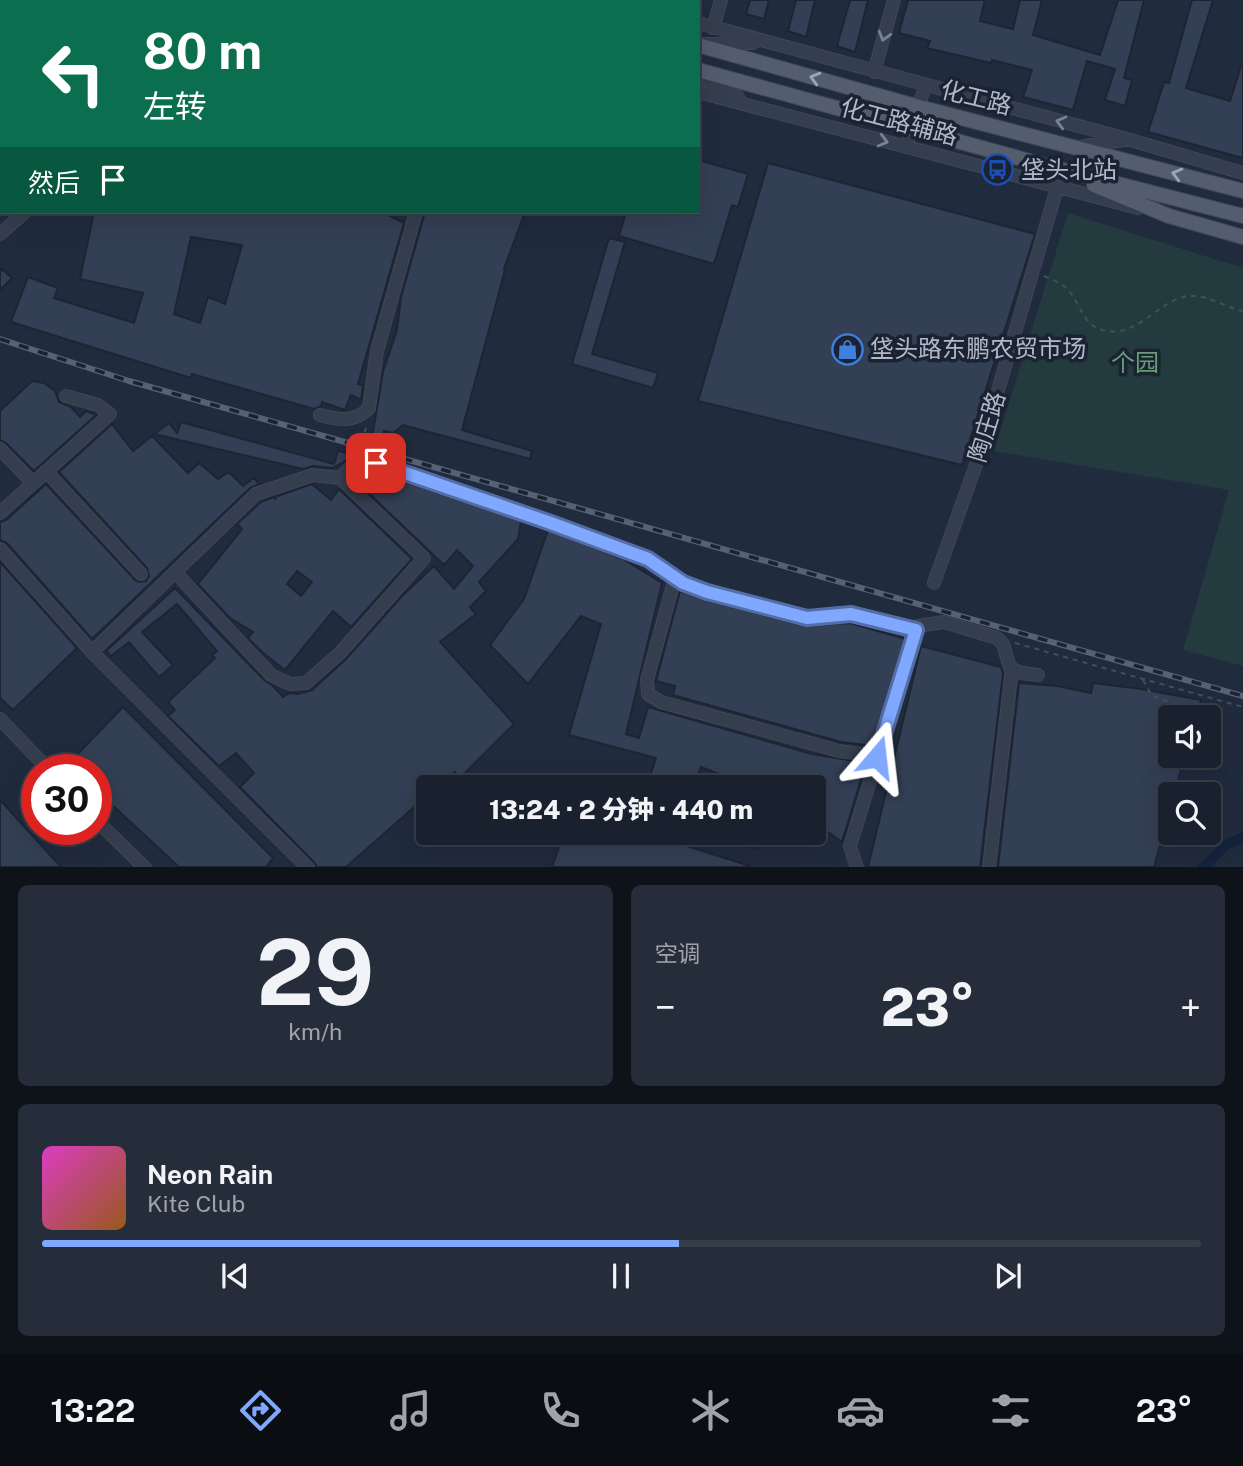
<!DOCTYPE html>
<html lang="zh">
<meta charset="utf-8">
<style>
body{margin:0;font-family:"Public Sans","Noto Sans SC",sans-serif;background:#262d3a;color:#f1f3f6;height:100vh;display:flex;flex-direction:column;font-size:26px;white-space:nowrap}
*{box-sizing:border-box;margin:0}
p{font-size:23px;color:#9fa3aa}
.icon{flex:none;width:38px;height:38px;fill:none;stroke:currentColor;stroke-width:2;stroke-linecap:round;stroke-linejoin:round}
.map{position:relative;height:867px;overflow:hidden}
.side{display:flex;flex-direction:column;gap:18px;padding:18px;background:#0e1219;flex:1}
.side>*{flex:none}
.banner{position:absolute;left:0px;top:0px;width:700px;height:214px;box-shadow:0 7px 28px #0002,0 0 0 2px #373e4a;background:#0b6e4f;color:#fff;overflow:hidden}
.tools{position:absolute;left:1158px;top:705px;display:grid;gap:14px}
.tools a{display:grid;place-items:center;width:63px;height:63px;border-radius:7px;background:#19202e;box-shadow:0 7px 28px #0002,0 0 0 2px #373e4a;font-size:35px}
.speed{position:absolute;left:21px;top:754px;display:flex;gap:14px;font-size:35px;font-weight:700;text-align:center}
.speed>*{display:grid;place-content:center;width:91px;height:91px;border-radius:50%;background:#19202e;box-shadow:0 7px 28px #0002,0 0 0 2px #373e4a;line-height:1}
.speed .limit{border:10px solid #d22;background:#fff;color:#111}
.pin{position:absolute;display:grid;place-items:center;width:60px;height:60px;color:#fff;margin:-30px;border-radius:14px;box-shadow:0 4px 10px #0006}
.me{position:absolute;width:77px;margin:-38px;rotate:17deg;stroke-linejoin:round;filter:drop-shadow(0 0 5px #0008)}
.turn{display:flex;align-items:center;gap:24px;height:147px;padding:0 28px;font-size:32px}
.turn .icon{width:91px;height:91px;stroke-width:2.5}
.turn b{display:block;font-size:49px;line-height:60px}
.then{display:flex;align-items:center;height:66px;padding:0 28px;background:#0003;gap:14px;font-size:26px}
.big{font-size:52px;font-weight:800;line-height:1.1}
.side .card{flex:1;display:flex;flex-direction:column;justify-content:center;gap:10px;min-width:0;padding:0 24px;border-radius:10px;background:#262d3a}
.side .dial{align-items:center;gap:0}
.dial b{font-size:91px;line-height:1}
.song{display:flex;align-items:center;gap:21px}
.cover{width:84px;height:84px;border-radius:10px;background:linear-gradient(135deg,hsl(310 70% 55%),hsl(30 70% 35%))}
.played{height:7px;border-radius:4px;background:linear-gradient(90deg,#80a8ff 55%,#373e4a 55%)}
.keys{display:flex;justify-content:space-around;direction:ltr}
.heat{display:flex;justify-content:space-between;align-items:center;font-size:38px;direction:ltr}
.side .tiles{flex:1;display:grid;gap:18px;grid-template-columns:1fr 1fr}
.card:last-child{grid-column:span 2}
.trip{position:absolute;left:416px;top:775px;width:410px;height:70px;border-radius:7px;background:#19202e;box-shadow:0 7px 28px #0002,0 0 0 2px #373e4a;font-weight:800;line-height:70px;text-align:center}
.tabs{display:flex;height:112px;justify-content:space-around;align-items:center;background:#0a0d12;color:#9fa3aa}
.tabs .icon{width:49px;height:49px}
.tabs .on{color:#80a8ff}
.tabs b{font-size:32px;color:#f1f3f6}
.map>svg:first-child{display:block}
.green{fill:#233a3f}
.lines{fill:none;stroke-linecap:round;stroke-linejoin:round}
.canal{stroke:#14223c;stroke-width:10}
.building{fill:#333f54;stroke:#1d2535;stroke-width:2;fill-rule:evenodd}
.minor-casing{stroke:#3f4757;stroke-width:14}
.major-casing{stroke:#3f4757;stroke-width:16}
.path{stroke:#3c5357;stroke-width:2;stroke-dasharray:5 5;stroke-linecap:butt}
.minor{stroke:#353e4e;stroke-width:12}
.major{stroke:#535d6e;stroke-width:14}
.rail-casing{stroke:#576175;stroke-width:6}
.rail{stroke:#1b2332;stroke-width:3.5;stroke-dasharray:10;stroke-linecap:butt}
.oneway{stroke:#798292}
.oneway2{stroke:#9ea7b7}
.route-casing{stroke:#536da6;stroke-width:18}
.route{stroke:#80a8ff;stroke-width:12}
.labels{text-anchor:middle;stroke-width:7;stroke-linejoin:round;paint-order:stroke}
.street-label{font-size:24px;fill:#b1b9c9;stroke:#1b2332}
.poi-label{font-size:24px;fill:#b1b9c9;stroke:#1b2332;text-anchor:start}
.park-label{font-size:24px;fill:#669c76;stroke:#1b2332}
</style>
<div class="map">
<svg width="1243" height="868" viewBox="0 0 1243 868">
<rect width="100%" height="100%" fill="#212b3e"/>
<path class="green" d="M1068 213 1243 268V666L1183 650 1229 490 994 451Z"/>
<g class="lines">
<path class="canal" d="M1203 868 1226 845 1243 837"/>
</g>
<path class="building" d="M750 0H769L764 19 746 14Z
M796 0H815L806 37 788 31Z
M850 0H868L855 52 837 46Z
M908 0H985L980 21 1013 29 1020 0H1042L1033 35 1100 55 1118 0H1144L1124 78 1132 80 1125 106 1105 100 1115 69 1087 61 1073 110 1023 97 1032 70 992 60 991 63 927 48 930 41 899 33Z
M1192 0H1213L1186 88 1230 101 1241 66H1243V158L1148 132 1164 82 1169 83Z
M698 160 748 174 738 207 732 205 714 264 619 236 626 212H698Z
M768 163 1035 234 962 465 698 401Z
M94 212H382L404 223 358 384 363 385 361 400 351 395 345 410 322 402 321 406 314 409 192 374 191 378 11 322 28 277 58 288 54 298 134 323 143 293 80 279ZM191 237 242 245 225 304 208 297 200 323 174 314Z
M425 212H525L504 269 505 270 462 430 532 451 530 459 403 425 393 433 384 431 382 441 372 438 383 372 397 330 401 297Z
M609 238 625 242 592 354 658 373 653 388 572 364Z
M0 268 12 278 0 290Z
M32 381 44 383 55 391 59 402 71 407 80 417 86 411 96 415 34 471 6 443 0 440V411Z
M181 422 334 464 338 451 355 455 333 468 313 466 303 469 154 434 169 423 177 433Z
M112 424 133 451 152 436 188 473 199 463 218 479 229 472 243 486 254 478 259 484 250 488 92 639 7 543 0 540V522L6 520 46 484 135 580 139 582 146 581 149 576 147 568 59 472Z
M375 472 395 481 397 479 521 521 518 539 479 582 486 591 470 607 476 614 440 642 514 724 460 778 455 772 437 788H429V794L346 867H317L314 862 240 787 254 773 236 753 219 766 168 716 175 710 168 702 215 658 212 655 217 651 177 604 142 632 173 665 159 677 129 642 111 656 106 651 175 588 265 681 272 685 283 697 289 693 298 694 312 690 346 659 403 595 434 566 454 589 473 566 457 550 444 565 358 483 356 474Z
M312 484 331 500 339 489 412 559 351 627 333 611 285 670 262 652 248 638 253 632 230 618 198 584 242 529 237 524 261 502 274 497 276 500 275 497ZM297 571 312 582 301 596 287 584Z
M548 530 623 559 662 583 626 734 639 738 648 707 812 754 866 763 842 842 814 822V788H756L701 767 699 772 724 788H646L656 758 569 735 601 624 581 616 528 684 490 645 524 599Z
M0 562 77 648 13 710 0 698Z
M680 591 705 600 805 626 850 623 905 639 872 746 841 742 673 695 675 686 656 681Z
M921 646 1001 667 1003 673 980 867H868Z
M1019 683 1057 686 1091 693 1093 683 1141 689 1201 700 1196 718H1171V756H1185L1174 794H1171V807L1154 867H998Z
M123 707 273 858 266 867H179L96 790V770H75L68 764Z
M0 800 61 867H0Z
M564 833H646L750 866V867H552Z
M714 833H765L756 849Z"/>
<g class="lines">
<defs>
<path id="minor" d="M354 0 360 2
M614 0 620 2
M92 2 94 0
M213 2 215 0
M243 2 245 0
M698 23 1127 139 1243 173
M713 28 721 0
M701 44 753 43
M874 72 894 0
M698 75 738 97
M0 88 2 86
M698 92 1138 208
M906 147 925 86
M1079 147 1123 140
M0 174 2 173
M0 234 25 212
M320 415C338 420 355 423 369 408L377 351 416 212
M0 449 33 483
M46 471 141 574
M340 478 352 466 376 463 548 521 648 559 683 583 707 592 807 618 851 614 916 630
M0 513 110 414 98 405 66 396
M0 549 92 652 308 868
M675 578 647 680 648 694 661 702 839 751 877 756
M934 583 979 456 1057 188
M92 652 256 494 313 475 340 478 424 558 340 653 306 683 290 684 271 675 175 572
M0 719 49 770
M96 820 145 868
M857 868 850 846 918 626 944 622 997 638 1003 644 1010 668 1022 673 1038 675
M989 868 1012 668"/>
<path id="major" d="M427 0 434 2
M534 0 540 2
M124 2 126 0
M175 2 177 0
M698 45 919 107 1243 191
M698 70 1044 165 1243 216
M0 118 2 117
M0 155 2 153
M1094 185 1169 216 1243 237"/>
</defs>
<use href="#minor" class="minor-casing"/>
<use href="#major" class="major-casing"/>
<path class="path" d="M1044 276C1051 279 1058 282 1064 286 1080 299 1081 324 1102 330 1139 340 1159 297 1191 296 1208 295 1227 308 1243 311
M360 452 366 427
M1015 643 1243 707
M1143 680 1152 696 1185 707 1198 718
M1209 751 1211 764"/>
<use href="#minor" class="minor"/>
<use href="#major" class="major"/>
<defs>
<path id="rail" d="M0 339 129 381 1243 696"/>
</defs>
<use href="#rail" class="rail-casing"/>
<use href="#rail" class="rail"/>
</g>
<defs><path id="oneway-chevron" d="M-2-3.5L2.5 0L-2 3.5" fill="none" stroke-width="1.6" stroke-linecap="round" stroke-linejoin="round" transform="scale(1.75)"/></defs>
<g class="oneway">
<use href="#oneway-chevron" transform="translate(884 36) rotate(106)"/>
<use href="#oneway-chevron" transform="translate(1061 122) rotate(-165)"/>
<use href="#oneway-chevron" transform="translate(883 141) rotate(15)"/>
</g>
<g class="oneway2">
<use href="#oneway-chevron" transform="translate(815 78) rotate(-164)"/>
<use href="#oneway-chevron" transform="translate(1177 174) rotate(-165)"/>
</g>
<g class="lines">
<defs>
<path id="route" d="M376 463 548 522 648 559 683 583 707 592 807 618 851 614 916 630 877 757"/>
</defs>
<use href="#route" class="route-casing"/>
<use href="#route" class="route"/>
</g>
<defs>
<symbol id="bus-ring" viewBox="-11 -11 22 22"><circle r="9.5" fill="#1b2332" stroke="#1a4fb4" stroke-width="1.5"/><path d="M-5-6H5V4H4V6H2V4H-2V6H-4V4H-5ZM-3.5-4V0h7V-4ZM-3.5 1.2v1.5H-2V1.2ZM2 1.2v1.5H3.5V1.2Z" fill="#1a4fb4"/></symbol>
<symbol id="shop-ring" viewBox="-11 -11 22 22"><circle r="9.5" fill="#1b2332" stroke="#3f7fe0" stroke-width="1.5"/><path d="M-5-2.5h2.3a2.7 3.5 0 0 1 5.4 0H5L5.5 6h-11ZM-1.5-2.5h3a1.5 2.3 0 0 0-3 0Z" fill="#3f7fe0"/></symbol>
</defs>
<g fill-rule="evenodd">
<use href="#bus-ring" x="980" y="152" width="35" height="35"/>
<use href="#shop-ring" x="830" y="332" width="35" height="35"/>
</g>
<g class="labels">
<g class="street-label">
<text transform="translate(976 98) rotate(14)" y="8">化工路</text>
<text transform="translate(899 122) rotate(15)" y="8">化工路辅路</text>
<text transform="translate(987 427) rotate(-73)" y="8">陶庄路</text>
</g>
<g class="poi-label">
<text x="1021" y="178">垡头北站</text>
<text x="870" y="357">垡头路东鹏农贸市场</text>
</g>
<g class="park-label">
<text x="1135" y="371">个园</text>
</g>
</g>
</svg>
<div class="tools">
<a><svg class="icon" aria-label="sound" viewBox="0 0 24 24"><path d="M4 9h4l5-4v14l-5-4H4zM17 9q2 3 0 6"/></svg></a>
<a><svg class="icon" aria-label="search" viewBox="0 0 24 24"><circle cx="10" cy="10" r="6"/><path d="M15 15l6 6"/></svg></a>
</div>
<div class="speed"><div class="limit">30</div></div>
<div class="pin" style="left:376px;top:463px;background:#d93025"><svg class="icon" aria-label="arrive" viewBox="0 0 24 24"><path d="M6 21V4h12l-3 4 3 4H6"/></svg></div>
<svg class="me" style="left:877px;top:757px" viewBox="-20 -20 40 40"><path d="M0-17L14 15 0 8-14 15z" fill="#80a8ff" stroke="#fff" stroke-width="4"/></svg>
<div class="trip">13:24 · 2 分钟 · 440 m</div>
<div class="banner">
<div class="turn"><svg class="icon" aria-label="left" viewBox="0 0 24 24"><path d="M17 20v-9H6M10 6l-5 5 5 5"/></svg><div><b>80 m</b>左转</div></div>
<div class="then">然后<svg class="icon" aria-label="arrive" viewBox="0 0 24 24"><path d="M6 21V4h12l-3 4 3 4H6"/></svg></div>
</div>
</div>
<section class="side">
<div class="tiles">
<div class="card dial"><b>29</b><p>km/h</p></div>
<div class="card"><p>空调</p>
<div class="heat"><a>−</a><b class="big">23°</b><a>+</a></div>
</div>
<div class="card">
<div class="song"><i class="cover"></i><div><b>Neon Rain</b><p>Kite Club</p></div></div>
<div class="played"></div>
<div class="keys"><svg class="icon" aria-label="previous" viewBox="0 0 24 24"><path d="M18 5L8 12l10 7zM5 5v14"/></svg><svg class="icon" aria-label="pause" viewBox="0 0 24 24"><path d="M8 5v14M16 5v14"/></svg><svg class="icon" aria-label="next" viewBox="0 0 24 24"><path d="M6 5l10 7-10 7zM19 5v14"/></svg></div>
</div>
</div>
</section>
<nav class="tabs">
<b>13:22</b>
<svg class="icon on" aria-label="directions" viewBox="0 0 24 24"><path d="M12 3l9 9-9 9-9-9zM9 14v-3h6M13 9l2 2-2 2"/></svg>
<svg class="icon" aria-label="music" viewBox="0 0 24 24"><path d="M9 18V5l10-2v13"/><circle cx="6" cy="18" r="3"/><circle cx="16" cy="16" r="3"/></svg>
<svg class="icon" aria-label="phone" viewBox="0 0 24 24"><path d="M5 4h4l2 5-3 2q2 4 5 5l2-3 5 2v4C11 20 4 13 5 4z"/></svg>
<svg class="icon" aria-label="climate" viewBox="0 0 24 24"><path d="M12 3v18M4 7l16 10M4 17L20 7"/></svg>
<svg class="icon" aria-label="car" viewBox="0 0 24 24"><path d="M5 17H2v-5l4-1 3-4h7l3 4 3 1v5h-3M9 17h6M6 11h13"/><circle cx="7" cy="17" r="2"/><circle cx="17" cy="17" r="2"/></svg>
<svg class="icon" aria-label="filters" viewBox="0 0 24 24"><path d="M4 7h16M4 17h16"/><circle cx="9" cy="7" r="2"/><circle cx="15" cy="17" r="2"/></svg>
<b>23°</b>
</nav>
